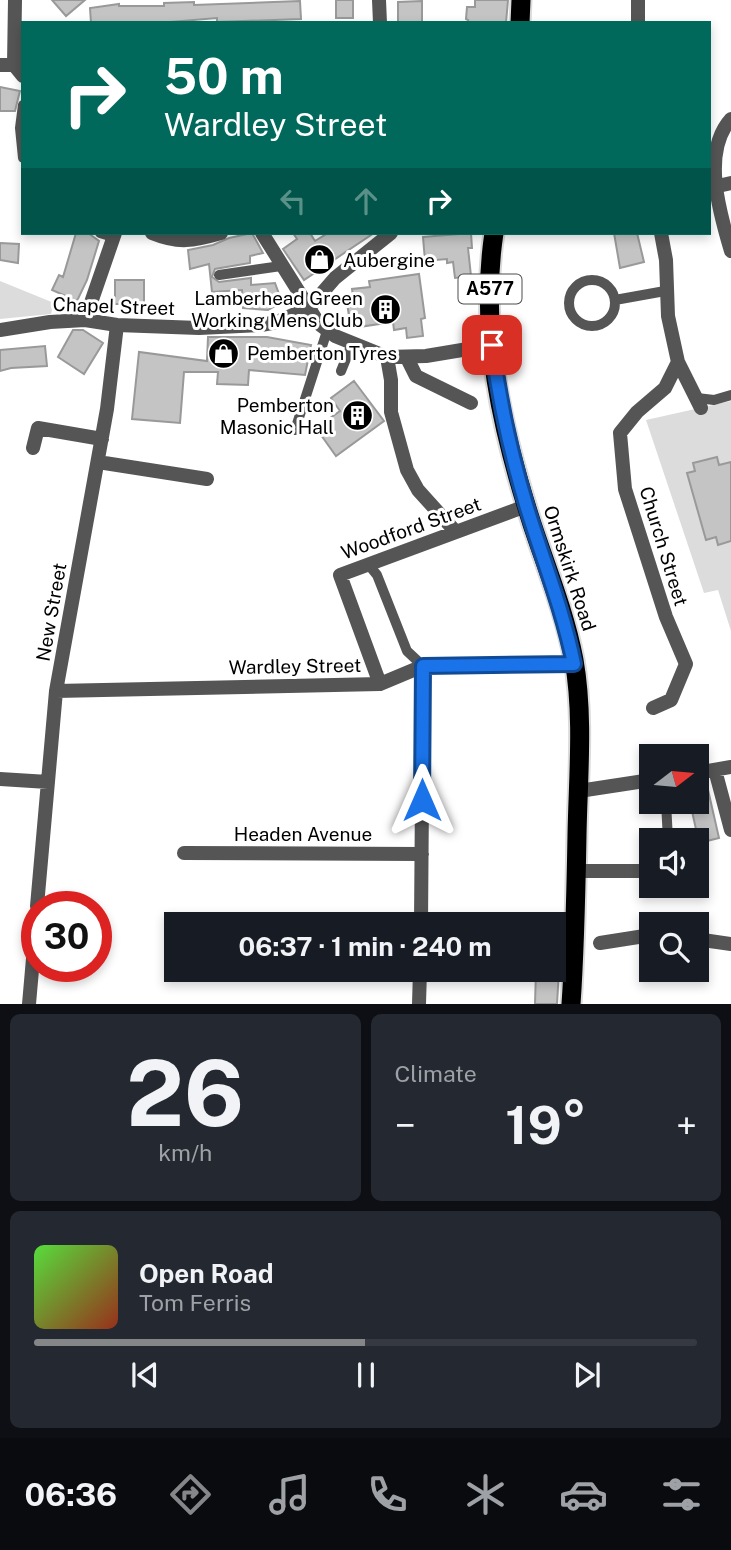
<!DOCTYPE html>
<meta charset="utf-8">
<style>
body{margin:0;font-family:"Public Sans",sans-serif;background:#242831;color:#f1f3f6;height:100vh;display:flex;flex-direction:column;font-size:26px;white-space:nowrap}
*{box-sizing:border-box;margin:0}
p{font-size:23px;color:#9ea1a6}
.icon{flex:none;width:38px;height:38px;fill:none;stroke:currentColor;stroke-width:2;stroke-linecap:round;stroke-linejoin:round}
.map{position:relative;height:1004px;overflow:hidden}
.drawer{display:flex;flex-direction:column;gap:10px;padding:10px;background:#0d0f14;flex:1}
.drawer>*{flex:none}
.banner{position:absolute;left:21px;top:21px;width:690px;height:214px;border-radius:0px;box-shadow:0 4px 10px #0003;background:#00695c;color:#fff;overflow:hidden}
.needle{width:46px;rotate:74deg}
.controls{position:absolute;left:639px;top:744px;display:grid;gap:14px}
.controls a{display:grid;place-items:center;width:70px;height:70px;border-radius:0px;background:#171b24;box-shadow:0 4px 10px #0003;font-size:35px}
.speed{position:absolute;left:21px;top:891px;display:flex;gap:14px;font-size:35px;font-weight:700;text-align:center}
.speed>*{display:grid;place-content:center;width:91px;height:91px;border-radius:50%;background:#171b24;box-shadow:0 4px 10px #0003;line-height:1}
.speed .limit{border:10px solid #d22;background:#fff;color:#111}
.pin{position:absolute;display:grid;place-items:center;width:60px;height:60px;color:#fff;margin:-30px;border-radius:14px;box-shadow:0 4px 10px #0006}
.me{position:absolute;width:77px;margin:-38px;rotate:0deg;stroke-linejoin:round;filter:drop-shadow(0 0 5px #0008)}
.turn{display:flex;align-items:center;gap:24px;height:147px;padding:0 28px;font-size:32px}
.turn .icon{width:91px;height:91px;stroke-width:2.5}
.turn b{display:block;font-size:49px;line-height:60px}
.lanes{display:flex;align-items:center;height:66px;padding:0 28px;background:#0003;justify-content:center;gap:35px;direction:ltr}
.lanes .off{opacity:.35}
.big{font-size:52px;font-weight:700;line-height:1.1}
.drawer .widget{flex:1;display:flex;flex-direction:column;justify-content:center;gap:10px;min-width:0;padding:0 24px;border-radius:10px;background:#242831}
.drawer .dial{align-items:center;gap:0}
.dial b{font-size:91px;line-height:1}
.song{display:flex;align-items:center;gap:21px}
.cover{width:84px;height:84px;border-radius:10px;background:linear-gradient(135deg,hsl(110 70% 55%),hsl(10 70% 35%))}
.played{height:7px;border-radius:4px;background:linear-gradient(90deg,#858687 50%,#363941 50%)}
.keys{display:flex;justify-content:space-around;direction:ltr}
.heat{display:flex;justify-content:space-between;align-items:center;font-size:38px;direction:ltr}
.drawer .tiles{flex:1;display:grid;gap:10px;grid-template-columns:1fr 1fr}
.widget:last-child{grid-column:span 2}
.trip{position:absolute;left:164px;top:912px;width:402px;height:70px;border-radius:0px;background:#171b24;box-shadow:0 4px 10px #0003;font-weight:700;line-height:70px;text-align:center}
.menu{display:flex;height:112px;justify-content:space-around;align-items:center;background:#090b0e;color:#9ea1a6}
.menu .icon{width:49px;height:49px}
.menu .on{color:#858687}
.menu b{font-size:32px;color:#f1f3f6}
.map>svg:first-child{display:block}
.green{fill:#dcdcdc}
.building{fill:#c4c4c4;stroke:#999;stroke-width:2}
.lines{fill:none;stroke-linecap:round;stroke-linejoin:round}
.trunk-casing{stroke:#dbdbdb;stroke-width:23}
.service{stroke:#555;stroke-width:10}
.minor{stroke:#555;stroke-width:14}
.tertiary{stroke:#555;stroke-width:14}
.trunk{stroke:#000;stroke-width:19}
.route-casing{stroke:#114b97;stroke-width:18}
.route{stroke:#1a73e8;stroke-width:12}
.labels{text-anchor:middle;stroke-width:6;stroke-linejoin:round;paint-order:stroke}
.shield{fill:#fff;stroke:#4c4c4c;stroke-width:2}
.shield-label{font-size:18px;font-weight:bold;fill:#000}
.poi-label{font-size:19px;fill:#000;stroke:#fff;text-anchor:start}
.street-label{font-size:19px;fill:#000;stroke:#fff}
</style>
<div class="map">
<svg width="731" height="1004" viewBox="0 0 731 1004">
<rect width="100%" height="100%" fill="#fff"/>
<path class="green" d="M0 281 54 303 51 314 0 319Z
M731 401V631L718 590 704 593 646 420Z"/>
<path class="building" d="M52 0H85L66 16Z
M336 0H353V18H336Z
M475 0H508L506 23H468V20L466 19 467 7H475Z
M300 1 301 19 217 22V18L158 23H91L90 8 119 4V6H164V3L194 2V5Z
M422 1V23H398V2Z
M0 87 20 91 15 111H0Z
M76 233H88L99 241 87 280 77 301 52 290 59 275 63 277Z
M252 233 263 253 250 256V263L215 269 212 277 219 282 251 278V285L275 283 282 302 268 310 243 308 242 290 212 292 209 264 190 269 188 250 213 245 229 238Z
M293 233H310L315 241 328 233H374L304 280 283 249 297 239Z
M471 233 472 248H468L471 276 455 278 453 262 447 263V259L425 261 423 237Z
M614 233H637L644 262 620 268Z
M0 243 19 244 18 263 0 260Z
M419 274 425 318 421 319 423 336 407 338 406 328 394 330 393 322 359 327 358 321 349 316 347 303 353 296 352 289 370 287 369 281Z
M115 280H144V304H115Z
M73 330H83L103 343 84 374 58 357Z
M208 337H267L311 345 305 375 249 370 248 385 217 384 218 372H184L180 423 132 419 139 352 207 361Z
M45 346 47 366 11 368 0 371V350Z
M354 381 384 421 336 456 316 428 340 411 331 398Z
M717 457 719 465 731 462V541L718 545 716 537 706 540 687 473 695 471 693 463Z
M706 781 719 838 699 843 690 802H696V782Z
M536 970H559L557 1004H535Z"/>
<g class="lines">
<defs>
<path id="trunk" d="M520 23 521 0
M494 233C479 331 502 431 532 524 547 569 565 613 574 660 584 717 578 778 577 835 576 891 575 948 571 1004"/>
</defs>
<use href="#trunk" class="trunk-casing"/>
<path class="service" d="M23 105 20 128 23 158
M100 233 113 237
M219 275 281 266
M569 303a23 23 0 1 1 46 0a23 23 0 1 1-46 0Z
M615 300 665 291
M341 371 352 344
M697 398 714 400 731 395
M295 430 327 331
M368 564 377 575 407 651 423 666
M666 802 668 840"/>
<path class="minor" d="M379 0 380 23
M638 23V0
M0 65H14L23 76
M14 65 15 0
M731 119C701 152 720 214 731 251
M152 233C179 244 193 241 221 233
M262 233 319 324 335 336 387 357 426 356 492 345
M85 320 115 233
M0 330 50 322 85 320 117 325 199 328 261 325 277 322 309 308 335 278 391 233
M387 357 391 380V412L407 470 418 490 455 531
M407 358 416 376 471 403
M678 362 701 408
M33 448 38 428 102 439
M98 462 207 479
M380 684 340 575 526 506
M56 691 380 684 423 666 574 664
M653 708 671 700 686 664 666 617 625 489 620 433 637 412 665 388 678 362 668 316 666 260 661 233
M715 770 731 830
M696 773 731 767
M0 779 48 782
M579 791 651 780
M184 853 422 854
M578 871H651
M37 906 56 691 107 409 117 325
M421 924 423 666
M696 939 731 944
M600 943 651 935
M29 1004 37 913
M419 1004 420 970"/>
<path class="tertiary" d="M709 188 731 183"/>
<use href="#trunk" class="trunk"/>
</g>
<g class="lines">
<defs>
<path id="route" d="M422 800 423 666 574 664C563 610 543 560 527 508 511 455 499 400 492 345"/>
</defs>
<use href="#route" class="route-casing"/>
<use href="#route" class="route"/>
</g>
<defs>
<symbol id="shop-disc" viewBox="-11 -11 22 22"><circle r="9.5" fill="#000" stroke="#fff"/><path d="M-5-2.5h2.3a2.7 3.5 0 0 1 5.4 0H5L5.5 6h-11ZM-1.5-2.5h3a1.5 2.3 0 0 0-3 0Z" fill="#fff"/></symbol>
<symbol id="building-disc" viewBox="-11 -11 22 22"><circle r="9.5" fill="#000" stroke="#fff"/><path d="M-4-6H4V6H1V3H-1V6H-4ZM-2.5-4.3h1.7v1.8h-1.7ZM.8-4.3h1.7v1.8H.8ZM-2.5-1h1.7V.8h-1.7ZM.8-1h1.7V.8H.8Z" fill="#fff"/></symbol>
</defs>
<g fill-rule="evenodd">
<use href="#shop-disc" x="302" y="242" width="35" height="35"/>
<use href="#building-disc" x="368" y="292" width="35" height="35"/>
<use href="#shop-disc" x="206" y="336" width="35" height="35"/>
<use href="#building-disc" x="340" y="398" width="35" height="35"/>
</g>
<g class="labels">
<rect class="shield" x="458.5" y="274.5" width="63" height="29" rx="5"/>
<g class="shield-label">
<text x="490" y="295">A577</text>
</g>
<g class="poi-label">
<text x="343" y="267">Aubergine</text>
<text x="363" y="305" text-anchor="end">Lamberhead Green<tspan x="363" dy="22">Working Mens Club</tspan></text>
<text x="247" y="360">Pemberton Tyres</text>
<text x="334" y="412" text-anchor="end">Pemberton<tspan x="334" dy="22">Masonic Hall</tspan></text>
</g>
<g class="street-label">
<text transform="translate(114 306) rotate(2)" y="7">Chapel Street</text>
<text transform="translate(411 528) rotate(-20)" y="7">Woodford Street</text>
<text transform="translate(664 546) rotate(73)" y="7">Church Street</text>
<text transform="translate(570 568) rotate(72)" y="7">Ormskirk Road</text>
<text transform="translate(51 612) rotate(-80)" y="7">New Street</text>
<text transform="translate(295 666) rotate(-1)" y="7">Wardley Street</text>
<text x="303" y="841">Headen Avenue</text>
</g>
</g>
</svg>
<div class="controls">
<a><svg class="needle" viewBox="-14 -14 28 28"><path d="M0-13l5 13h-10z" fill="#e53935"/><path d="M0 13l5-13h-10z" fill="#9ea1a6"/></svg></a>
<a><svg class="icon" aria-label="sound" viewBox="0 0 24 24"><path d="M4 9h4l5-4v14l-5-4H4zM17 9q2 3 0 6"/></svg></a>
<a><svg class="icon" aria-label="search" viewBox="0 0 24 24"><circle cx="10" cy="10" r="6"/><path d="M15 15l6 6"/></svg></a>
</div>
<div class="speed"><div class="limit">30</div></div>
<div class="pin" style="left:492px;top:345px;background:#d93025"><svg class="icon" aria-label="arrive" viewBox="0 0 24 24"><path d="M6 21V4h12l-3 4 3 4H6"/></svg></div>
<svg class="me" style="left:422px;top:800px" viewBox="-20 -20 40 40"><path d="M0-17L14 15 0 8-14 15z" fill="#1a73e8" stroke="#fff" stroke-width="4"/></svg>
<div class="trip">06:37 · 1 min · 240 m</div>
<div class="banner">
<div class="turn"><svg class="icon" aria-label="right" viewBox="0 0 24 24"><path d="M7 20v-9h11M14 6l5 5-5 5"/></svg><div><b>50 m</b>Wardley Street</div></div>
<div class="lanes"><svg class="icon off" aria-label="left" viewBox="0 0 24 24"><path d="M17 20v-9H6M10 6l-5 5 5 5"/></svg><svg class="icon off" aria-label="ahead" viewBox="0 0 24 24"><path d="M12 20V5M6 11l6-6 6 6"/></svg><svg class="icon" aria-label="right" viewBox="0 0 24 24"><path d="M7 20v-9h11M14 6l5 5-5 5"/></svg></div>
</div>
</div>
<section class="drawer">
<div class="tiles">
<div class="widget dial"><b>26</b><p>km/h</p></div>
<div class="widget"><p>Climate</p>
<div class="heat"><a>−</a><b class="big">19°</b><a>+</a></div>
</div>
<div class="widget">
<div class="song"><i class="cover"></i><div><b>Open Road</b><p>Tom Ferris</p></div></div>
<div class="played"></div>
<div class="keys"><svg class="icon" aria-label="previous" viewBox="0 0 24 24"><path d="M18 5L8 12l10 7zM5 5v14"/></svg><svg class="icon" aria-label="pause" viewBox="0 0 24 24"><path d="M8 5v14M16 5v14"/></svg><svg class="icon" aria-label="next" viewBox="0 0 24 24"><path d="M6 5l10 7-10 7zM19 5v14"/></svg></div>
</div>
</div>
</section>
<nav class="menu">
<b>06:36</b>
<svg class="icon on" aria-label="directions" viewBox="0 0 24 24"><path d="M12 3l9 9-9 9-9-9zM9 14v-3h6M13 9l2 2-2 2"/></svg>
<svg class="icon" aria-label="music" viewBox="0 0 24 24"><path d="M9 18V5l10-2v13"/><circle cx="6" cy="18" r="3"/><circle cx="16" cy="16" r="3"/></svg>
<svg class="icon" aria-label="phone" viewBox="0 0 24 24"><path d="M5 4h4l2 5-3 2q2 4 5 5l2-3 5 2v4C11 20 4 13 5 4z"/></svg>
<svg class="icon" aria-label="climate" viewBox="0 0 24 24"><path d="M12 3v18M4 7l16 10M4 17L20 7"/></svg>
<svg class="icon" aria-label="car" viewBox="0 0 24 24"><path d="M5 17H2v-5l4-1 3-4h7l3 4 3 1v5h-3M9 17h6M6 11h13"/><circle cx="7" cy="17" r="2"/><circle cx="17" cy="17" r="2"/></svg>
<svg class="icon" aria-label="filters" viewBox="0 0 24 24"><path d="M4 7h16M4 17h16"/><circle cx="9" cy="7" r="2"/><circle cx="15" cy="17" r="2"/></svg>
</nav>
